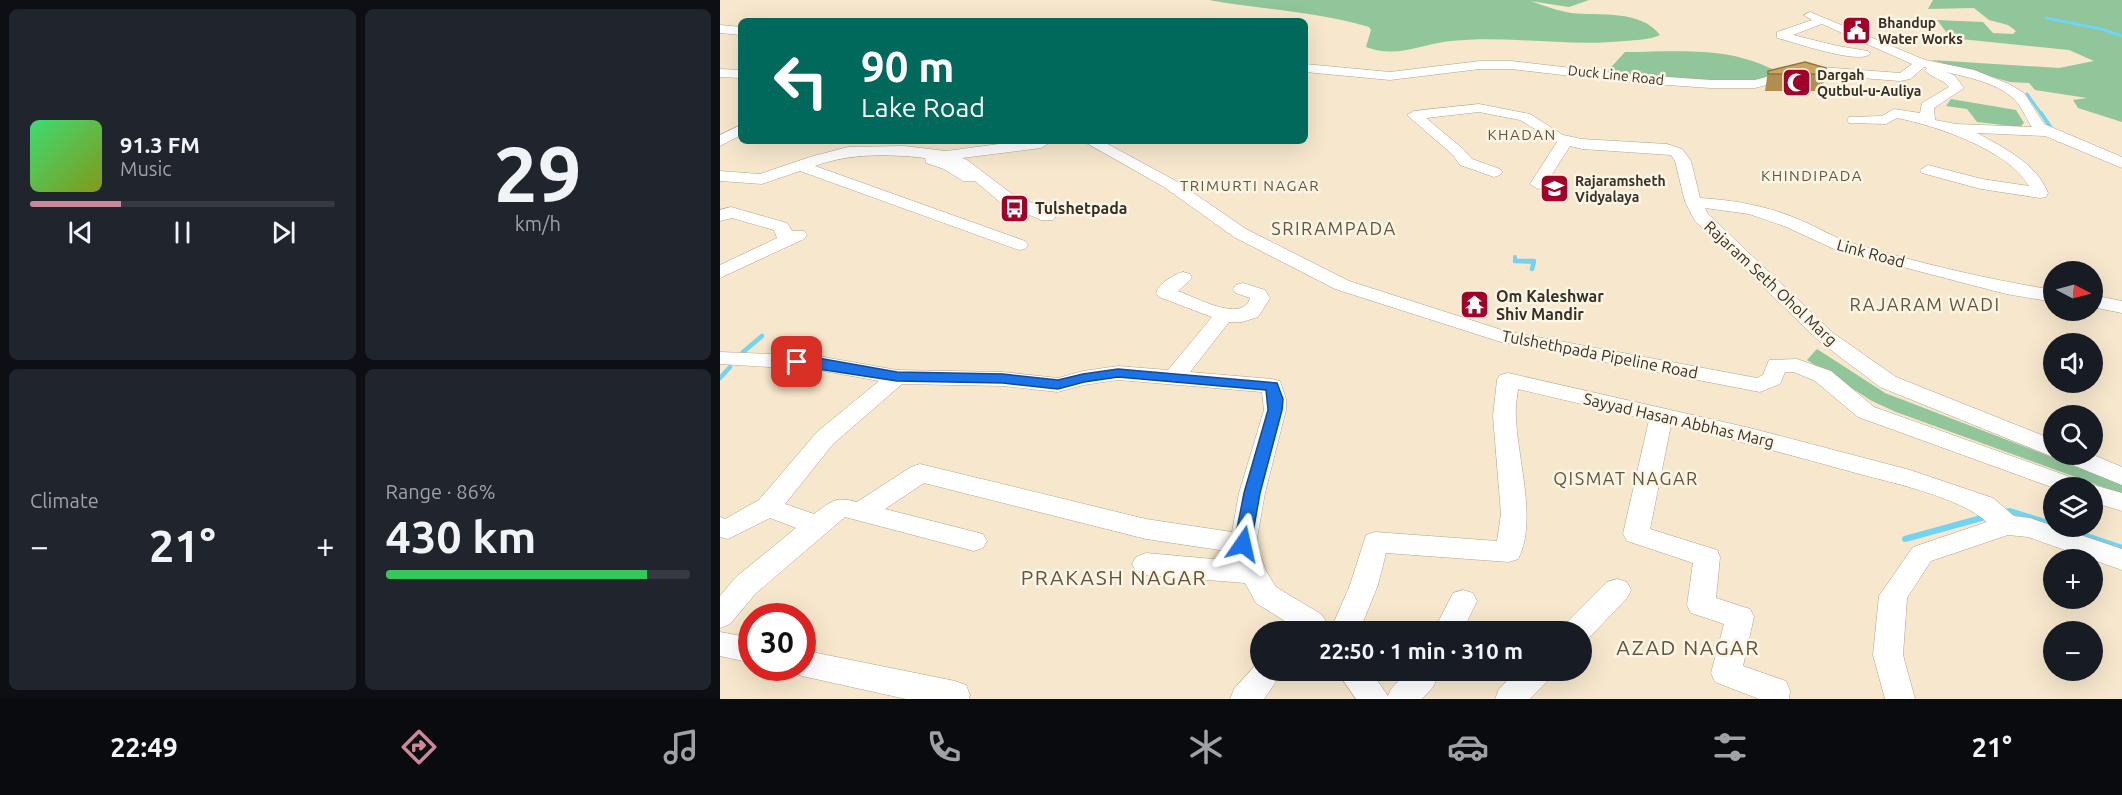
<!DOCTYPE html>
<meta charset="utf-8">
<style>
body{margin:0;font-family:Ubuntu,sans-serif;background:#20242c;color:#f1f3f6;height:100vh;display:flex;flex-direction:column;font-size:22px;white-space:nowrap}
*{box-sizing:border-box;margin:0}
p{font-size:20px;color:#9ea1a6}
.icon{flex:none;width:33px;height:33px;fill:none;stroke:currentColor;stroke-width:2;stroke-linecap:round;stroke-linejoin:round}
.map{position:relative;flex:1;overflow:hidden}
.drawer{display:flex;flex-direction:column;gap:9px;padding:9px;background:#0d0f14;width:720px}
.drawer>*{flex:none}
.guide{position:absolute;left:18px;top:18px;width:570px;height:126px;border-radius:9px;box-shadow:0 6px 24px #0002;background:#00695c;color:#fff;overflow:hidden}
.needle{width:39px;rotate:96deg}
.fabs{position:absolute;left:1323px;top:261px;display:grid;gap:12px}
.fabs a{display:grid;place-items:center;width:60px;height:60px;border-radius:50%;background:#171b24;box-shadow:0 6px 24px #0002;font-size:30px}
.speed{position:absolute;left:18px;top:603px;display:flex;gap:12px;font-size:30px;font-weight:700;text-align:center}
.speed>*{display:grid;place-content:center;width:78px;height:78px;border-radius:50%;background:#171b24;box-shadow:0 6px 24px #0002;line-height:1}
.speed .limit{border:9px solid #d22;background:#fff;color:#111}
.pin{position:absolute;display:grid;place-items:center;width:51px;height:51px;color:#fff;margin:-26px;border-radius:12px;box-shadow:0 3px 9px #0006}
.me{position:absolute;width:66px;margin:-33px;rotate:11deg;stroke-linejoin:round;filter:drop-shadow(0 0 4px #0008)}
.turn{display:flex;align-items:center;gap:21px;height:126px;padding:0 24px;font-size:27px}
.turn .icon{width:78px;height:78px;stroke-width:2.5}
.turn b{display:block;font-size:42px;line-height:51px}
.big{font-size:45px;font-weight:700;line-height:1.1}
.drawer .card{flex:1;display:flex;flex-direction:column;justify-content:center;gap:9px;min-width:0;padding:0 21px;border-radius:9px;background:#20242c}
.drawer .dial{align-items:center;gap:0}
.dial b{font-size:78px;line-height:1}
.song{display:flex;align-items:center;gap:18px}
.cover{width:72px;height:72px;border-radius:9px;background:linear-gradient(135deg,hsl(140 70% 55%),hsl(70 70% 35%))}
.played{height:6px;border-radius:3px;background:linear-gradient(90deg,#cd879a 30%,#363941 30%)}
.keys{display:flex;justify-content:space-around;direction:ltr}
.heat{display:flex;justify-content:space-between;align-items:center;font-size:33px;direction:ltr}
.charge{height:9px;border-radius:4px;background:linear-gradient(90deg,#34c759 86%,#363941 0)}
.drawer .tiles{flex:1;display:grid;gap:9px;grid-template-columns:repeat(2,1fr)}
.trip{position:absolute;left:530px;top:621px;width:342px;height:60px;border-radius:30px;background:#171b24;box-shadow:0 6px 24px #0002;font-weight:700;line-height:60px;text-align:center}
.menu{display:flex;height:96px;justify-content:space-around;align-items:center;background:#090b0e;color:#9ea1a6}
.menu .icon{width:42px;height:42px}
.menu .selected{color:#cd879a}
.menu b{font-size:27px;color:#f1f3f6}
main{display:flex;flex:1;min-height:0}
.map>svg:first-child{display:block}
.green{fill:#91c59a}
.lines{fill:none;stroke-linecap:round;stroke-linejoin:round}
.stream-far3{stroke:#70d4f2;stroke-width:3}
.stream-far2{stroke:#70d4f2;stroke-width:4}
.stream-far1{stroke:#70d4f2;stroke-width:4.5}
.stream{stroke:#70d4f2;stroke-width:6}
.minor-casing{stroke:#b2a48b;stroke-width:1}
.minor{fill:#fff;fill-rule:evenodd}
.wall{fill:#af8e4f}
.building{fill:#cca55c;stroke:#8f7440;stroke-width:1.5}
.route{fill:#1a73e8;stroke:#114b97;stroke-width:1.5}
.labels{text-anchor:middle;stroke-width:5;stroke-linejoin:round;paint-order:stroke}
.far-poi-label{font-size:14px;font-weight:bold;fill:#363026;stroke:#fef5e5;text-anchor:start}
.far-street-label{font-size:14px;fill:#363026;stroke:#fef5e5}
.far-neighbourhood-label{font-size:15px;letter-spacing:1.5px;fill:#62553f;stroke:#fef5e5}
.poi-label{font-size:16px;font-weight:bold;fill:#363026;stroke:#fef5e5;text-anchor:start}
.street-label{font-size:16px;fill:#363026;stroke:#fef5e5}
.neighbourhood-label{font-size:18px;letter-spacing:1.5px;fill:#62553f;stroke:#fef5e5}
.near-neighbourhood-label{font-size:21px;letter-spacing:1.5px;fill:#62553f;stroke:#fef5e5}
</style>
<main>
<section class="drawer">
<div class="tiles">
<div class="card">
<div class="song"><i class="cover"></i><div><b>91.3 FM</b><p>Music</p></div></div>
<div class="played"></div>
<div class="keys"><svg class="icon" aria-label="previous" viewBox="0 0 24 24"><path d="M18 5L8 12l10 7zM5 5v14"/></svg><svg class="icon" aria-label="pause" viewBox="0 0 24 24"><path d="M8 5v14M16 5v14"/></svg><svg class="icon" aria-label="next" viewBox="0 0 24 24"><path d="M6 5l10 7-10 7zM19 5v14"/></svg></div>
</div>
<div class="card dial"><b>29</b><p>km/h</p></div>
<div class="card"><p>Climate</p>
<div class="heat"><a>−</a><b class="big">21°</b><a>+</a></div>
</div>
<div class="card"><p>Range · 86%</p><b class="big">430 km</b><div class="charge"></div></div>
</div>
</section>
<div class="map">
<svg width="1402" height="699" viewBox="0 0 1402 699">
<rect width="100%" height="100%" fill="#f6e7cd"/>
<path class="green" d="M489 0H869L849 7 810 1C822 5 838 11 851 13 879 16 920 9 940 35 929 40 916 40 904 41 846 47 789 35 731 41 701 44 676 59 646 47L651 30 649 27C595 11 543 10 489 0Z
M1213 0H1402V122L1358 108 1353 100 1367 98 1315 90 1309 83 1290 82 1211 60 1339 68 1374 61 1349 50 1231 38 1217 20 1263 22 1273 33 1293 34 1296 31 1288 25 1269 20 1254 8 1208 9Z
M905 52C962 52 1010 45 1062 74L1032 81 1011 83 884 75Z
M1231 99 1296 110 1304 123 1300 127 1257 122 1247 109 1226 106Z
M1097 349 1165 393 1402 484V494L1176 412 1152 401 1087 360Z"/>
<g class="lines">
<path class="stream-far3" d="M1326 18 1382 29 1402 36
M1307 94 1322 115"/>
<path class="stream-far2" d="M1321 113 1331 128
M795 257V261L814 262"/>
<path class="stream-far1" d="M795 261H814L812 269
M23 352 42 336
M0 378 10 367"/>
<path class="stream" d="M1285 512 1290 511 1334 525
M1337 526 1402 548
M1185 539 1265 517"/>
<defs>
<path id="minor" d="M1090 12 1205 60 1254 70 1289 84 1304 93 1324 124 1402 157V168L1325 136 1257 133C1284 148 1316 163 1328 193L1326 197 1320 198 1261 189 1202 173 1200 170 1208 165 1262 179 1309 186C1289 150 1214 125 1177 118L1166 124 1129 123 1127 120 1129 117 1162 116 1174 109 1200 113 1202 103 1229 87C1223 79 1212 78 1205 71L1207 68 1204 67 1190 79 1180 81 1088 74 1035 88H991L903 82 791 69H760L670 80 585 72V64L670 72 760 61H791L903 74 991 80H1035L1088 66 1180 73 1192 64 1102 24 1073 35 1118 46 1148 51 1150 54C1139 65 1074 42 1057 38V32L1092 20 1084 15ZM1226 72C1247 77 1277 83 1293 98 1301 105 1306 118 1312 127L1236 124 1215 120 1214 108 1244 88 1234 75Z
M0 25 21 27V35L0 33Z
M0 69 21 70V78L0 77Z
M759 104 810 114 843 135 862 139 947 144 962 149 971 161 980 198C1014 200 1047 206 1078 219 1095 226 1111 236 1128 242 1195 262 1265 279 1334 290V302L1286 294 1114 249 1064 226 1029 214 985 208 988 214 1113 333 1176 377 1334 440V454H1371L1402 467V485L1160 387 1099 341 975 221 965 202 955 161 951 155 862 149 850 146 824 187 818 189 810 184 837 142 800 120 759 112 706 118 743 149 752 159 780 169 782 172 780 175 774 177 740 165 733 155 687 115 694 111Z
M21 125V135L0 146V135Z
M302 141H327L329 143 321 148 242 158 247 160 292 194 333 212 336 216 333 220H321L280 202 255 181H243L224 169 206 163 205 158C169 154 130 153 95 166L305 241 308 245 305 249 299 250 80 171 42 184 0 181V171L40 174 90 157 128 147 184 146 226 151Z
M363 141H382L456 181 526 229 629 281 785 331 1037 378 1043 375 1049 360 1077 359 1111 371 1154 407 1370 484 1402 493V511L1372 502V488H1334L1138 417 1095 381 1074 372H1065L1060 384 1040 392 781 342 615 289 514 237 444 187Z
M11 207 67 223 72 231H84L87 235 84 239 0 278V265L57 238 54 230 12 218 0 221V210Z
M463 272 470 274 472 278 458 291C475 297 523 324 530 298L516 293 513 289 516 285 523 283 545 290 550 298 538 317 522 322H509L470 372 552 379 560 381 566 399V410L545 493 536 544 546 571 556 587 601 614 611 629 630 585 646 535 655 532 777 541 781 514 773 416 777 380 780 375 788 373 1030 428 1190 470 1273 498 1294 516 1310 518 1402 549V570L1308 537 1288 535 1211 561 1187 598 1183 655 1195 699H1165L1153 655 1159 596 1193 547 1267 522C1240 498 1178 484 1143 475 1079 457 1015 440 951 425L930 529 997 550 1000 557 996 598 1030 609 1034 617 1023 666 1066 681 1070 691 1069 699H1039L995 682 991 673 1004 624 971 613 967 605 973 563 907 541 903 534 929 420 798 389C797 398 795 408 796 417 797 457 818 523 798 559L789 562 666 553 658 585 639 632H582L536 603 525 583 426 575 416 571 412 564 416 557 426 553 515 561 513 552 426 539 204 483 165 509 263 534 267 541 263 548 254 551 125 517 36 593 10 624 0 628V596L16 577 76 528 50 518 8 539 0 537V517L5 519 39 500 97 432 159 381 98 370 0 364V352L98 356 177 370 283 372 338 378 363 371 398 366 448 370 492 317 439 297 436 293C439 283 453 275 463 272ZM398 380 542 392 544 410 519 493 512 532 426 519 200 464 191 467 137 502C115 496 112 501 94 514L65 504 113 444 182 384 283 386 338 392 364 385Z
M1372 295 1402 301V313L1372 307Z
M897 579 907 582 911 590 907 598 866 641 861 642V632H842L846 623 887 582Z
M743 590 753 593 757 601 742 632H713L733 593Z
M0 632 32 638V663L0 656Z
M82 650 235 681 246 685 250 695 249 699H186L82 676 71 672 69 668H82Z
M540 660V670H564L544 699H510L514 689Z
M616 670H650L668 696 671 689 689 670H721L713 687 702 699H636Z
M798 670H833L829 679 810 699H775L779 689Z"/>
</defs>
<use href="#minor" class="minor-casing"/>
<use href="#minor" class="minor"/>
</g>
<path class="wall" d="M1048 71 1106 74 1101 91H1045Z"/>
<path class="building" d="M1085 62 1106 68V74H1048V71Z"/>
<path class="route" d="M77 358H98L177 372 283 374 338 380 363 374 398 369 557 383 563 399 562 410 540 493 531 544 529 549 523 551 517 549 514 544 524 493 548 410 546 390 398 377 364 382 338 389 283 383 177 381 72 365 70 362 72 359Z"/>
<defs>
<symbol id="civic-square" viewBox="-11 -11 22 22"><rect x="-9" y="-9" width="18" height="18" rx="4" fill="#a20229" stroke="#fef5e5"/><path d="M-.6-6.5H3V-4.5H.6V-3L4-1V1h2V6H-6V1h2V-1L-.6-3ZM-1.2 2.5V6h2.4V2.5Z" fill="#fff"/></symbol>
<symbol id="mosque-square" viewBox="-11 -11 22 22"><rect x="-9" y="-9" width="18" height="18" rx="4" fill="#a20229" stroke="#fef5e5"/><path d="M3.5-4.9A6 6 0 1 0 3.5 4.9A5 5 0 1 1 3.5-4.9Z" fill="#fff"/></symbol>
<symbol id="school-square" viewBox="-11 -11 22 22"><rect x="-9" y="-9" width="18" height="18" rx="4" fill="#a20229" stroke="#fef5e5"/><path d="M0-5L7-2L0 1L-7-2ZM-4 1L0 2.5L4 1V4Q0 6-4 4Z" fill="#fff"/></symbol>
<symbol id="bus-square" viewBox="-11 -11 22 22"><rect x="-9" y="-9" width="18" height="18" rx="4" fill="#a20229" stroke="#fef5e5"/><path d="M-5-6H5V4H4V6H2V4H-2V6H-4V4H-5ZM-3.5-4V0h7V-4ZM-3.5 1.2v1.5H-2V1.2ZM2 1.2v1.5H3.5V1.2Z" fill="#fff"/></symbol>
<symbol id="temple-square" viewBox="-11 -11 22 22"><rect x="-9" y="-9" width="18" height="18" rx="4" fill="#a20229" stroke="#fef5e5"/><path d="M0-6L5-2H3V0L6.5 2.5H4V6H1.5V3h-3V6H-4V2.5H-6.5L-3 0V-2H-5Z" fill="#fff"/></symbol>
</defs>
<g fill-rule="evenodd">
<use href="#civic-square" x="1120" y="14" width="33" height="33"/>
<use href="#mosque-square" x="1060" y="66" width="33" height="33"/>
<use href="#school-square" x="818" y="172" width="33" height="33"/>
<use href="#bus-square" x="278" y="192" width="33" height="33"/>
<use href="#temple-square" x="738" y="288" width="33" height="33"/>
</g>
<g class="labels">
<g class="far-poi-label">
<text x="1158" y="28">Bhandup<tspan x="1158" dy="16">Water Works</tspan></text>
<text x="1097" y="80">Dargah<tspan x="1097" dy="16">Qutbul-u-Auliya</tspan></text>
<text x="855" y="186">Rajaramsheth<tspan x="855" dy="16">Vidyalaya</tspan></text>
</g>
<g class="far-street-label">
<text transform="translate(896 75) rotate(6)" y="5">Duck Line Road</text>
</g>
<g class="far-neighbourhood-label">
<text x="802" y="140">KHADAN</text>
<text x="1092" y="181">KHINDIPADA</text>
<text x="530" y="191">TRIMURTI NAGAR</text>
</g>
<g class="poi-label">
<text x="315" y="214">Tulshetpada</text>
<text x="776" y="302">Om Kaleshwar<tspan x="776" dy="18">Shiv Mandir</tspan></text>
</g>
<g class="street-label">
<text transform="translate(1151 253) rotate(15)" y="6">Link Road</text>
<text transform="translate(1051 283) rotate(43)" y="6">Rajaram Seth Ohol Marg</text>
<text transform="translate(880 354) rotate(11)" y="6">Tulshethpada Pipeline Road</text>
<text transform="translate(959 420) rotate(13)" y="6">Sayyad Hasan Abbhas Marg</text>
</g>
<g class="neighbourhood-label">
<text x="614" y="235">SRIRAMPADA</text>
<text x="1205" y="311">RAJARAM WADI</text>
<text x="906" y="485">QISMAT NAGAR</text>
</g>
<g class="near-neighbourhood-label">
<text x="394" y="585">PRAKASH NAGAR</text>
<text x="968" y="655">AZAD NAGAR</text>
</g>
</g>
</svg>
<div class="fabs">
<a><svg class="needle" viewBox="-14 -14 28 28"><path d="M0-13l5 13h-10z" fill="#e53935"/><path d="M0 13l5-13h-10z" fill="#9ea1a6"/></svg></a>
<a><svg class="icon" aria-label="sound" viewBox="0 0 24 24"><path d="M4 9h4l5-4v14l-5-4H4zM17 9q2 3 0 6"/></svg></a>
<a><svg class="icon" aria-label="search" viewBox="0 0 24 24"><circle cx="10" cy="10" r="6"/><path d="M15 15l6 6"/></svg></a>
<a><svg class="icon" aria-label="layers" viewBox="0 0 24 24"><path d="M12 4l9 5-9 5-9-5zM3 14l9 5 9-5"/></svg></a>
<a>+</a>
<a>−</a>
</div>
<div class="speed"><div class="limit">30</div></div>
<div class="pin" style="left:77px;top:362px;background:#d93025"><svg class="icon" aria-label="arrive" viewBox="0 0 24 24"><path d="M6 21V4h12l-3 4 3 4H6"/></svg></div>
<svg class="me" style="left:523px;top:544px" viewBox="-20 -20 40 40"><path d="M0-17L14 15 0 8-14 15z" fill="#1a73e8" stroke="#fff" stroke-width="4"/></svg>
<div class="trip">22:50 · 1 min · 310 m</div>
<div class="guide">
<div class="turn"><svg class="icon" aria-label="left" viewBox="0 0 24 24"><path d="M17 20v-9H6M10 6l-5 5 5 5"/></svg><div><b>90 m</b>Lake Road</div></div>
</div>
</div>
</main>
<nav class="menu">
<b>22:49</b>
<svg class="icon selected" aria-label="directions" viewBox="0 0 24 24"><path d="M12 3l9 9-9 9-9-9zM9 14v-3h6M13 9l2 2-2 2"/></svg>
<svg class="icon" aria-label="music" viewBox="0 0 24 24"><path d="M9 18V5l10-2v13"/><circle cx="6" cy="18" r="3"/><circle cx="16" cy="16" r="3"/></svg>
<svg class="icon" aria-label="phone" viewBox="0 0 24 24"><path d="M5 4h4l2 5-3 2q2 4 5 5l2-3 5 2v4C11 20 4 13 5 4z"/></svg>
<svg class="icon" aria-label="climate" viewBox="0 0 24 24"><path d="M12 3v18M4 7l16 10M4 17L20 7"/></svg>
<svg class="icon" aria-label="car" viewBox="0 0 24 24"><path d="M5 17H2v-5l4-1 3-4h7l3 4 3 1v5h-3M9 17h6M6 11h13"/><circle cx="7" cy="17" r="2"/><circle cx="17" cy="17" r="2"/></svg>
<svg class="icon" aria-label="filters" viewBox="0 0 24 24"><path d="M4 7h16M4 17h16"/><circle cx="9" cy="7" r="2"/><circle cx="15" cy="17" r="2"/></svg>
<b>21°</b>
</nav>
